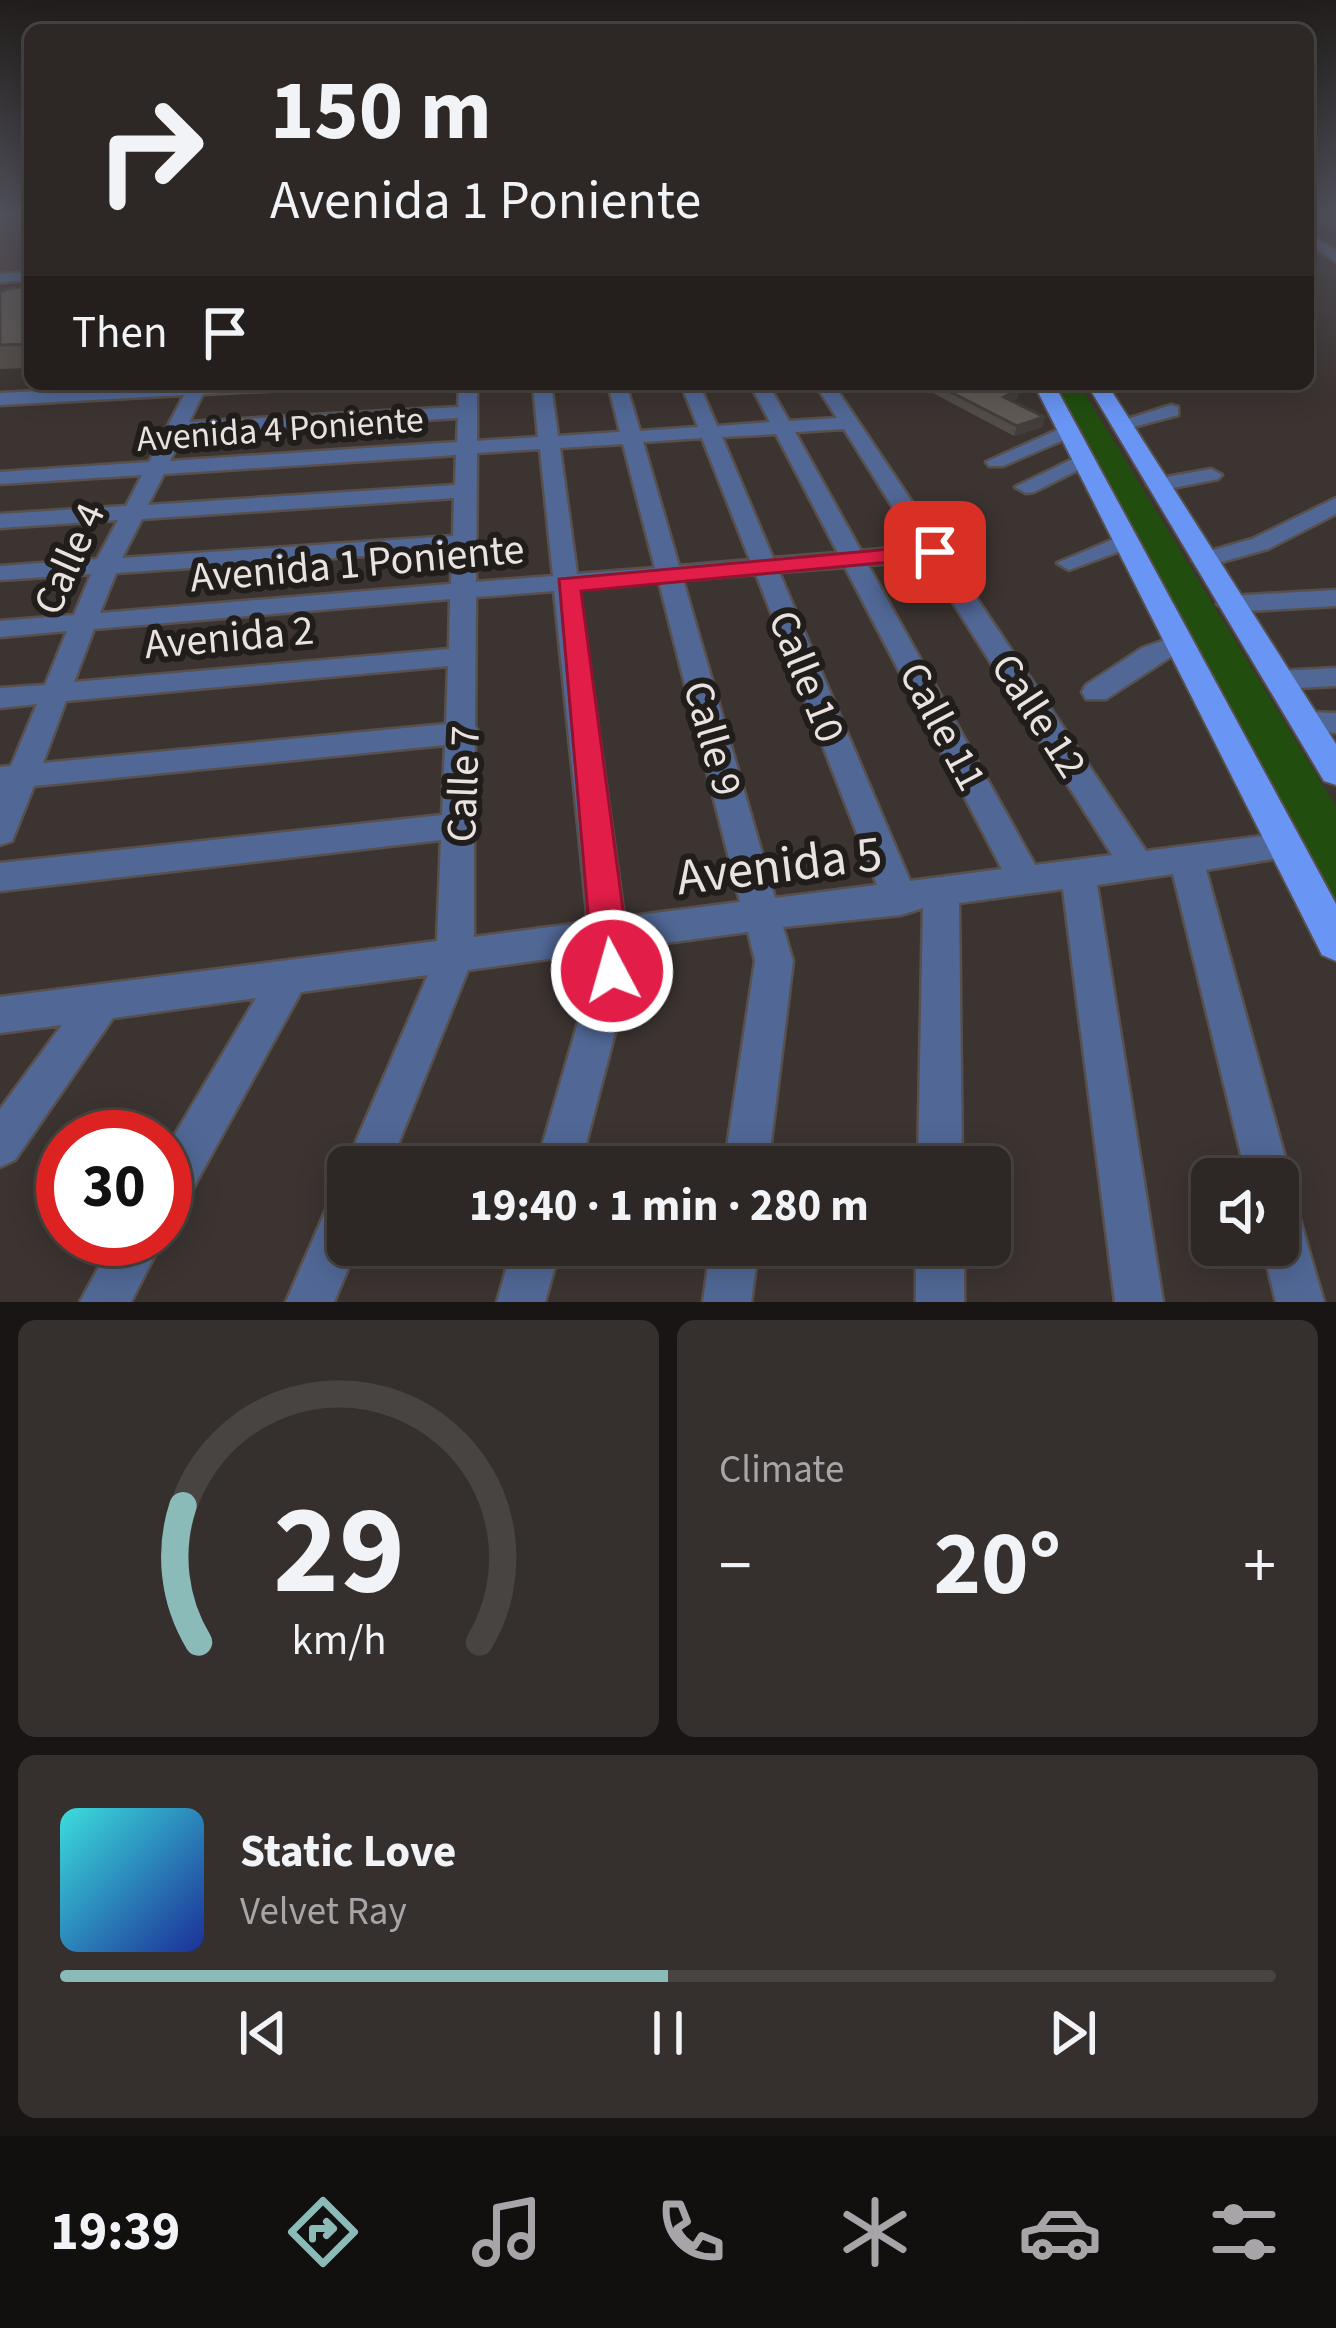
<!DOCTYPE html>
<meta charset="utf-8">
<style>
body{margin:0;font-family:"Source Sans 3",sans-serif;background:#352f2d;color:#f1f3f6;height:100vh;display:flex;flex-direction:column;font-size:45px;white-space:nowrap}
*{box-sizing:border-box;margin:0}
p{font-size:39px;color:#a7a5a7}
.icon{flex:none;width:66px;height:66px;fill:none;stroke:currentColor;stroke-width:2;stroke-linecap:round;stroke-linejoin:round}
.map{position:relative;height:1302px;overflow:hidden}
.sheet{display:flex;flex-direction:column;gap:18px;padding:18px;background:#191514;flex:1}
.sheet>*{flex:none}
.banner{position:absolute;left:24px;top:24px;width:1290px;height:366px;border-radius:18px;box-shadow:0 6px 30px #0003,0 0 0 3px #484442;background:#2d2725;color:#f1f3f6;overflow:hidden}
.buttons{position:absolute;left:1191px;top:1158px;display:grid;gap:24px}
.buttons a{display:grid;place-items:center;width:108px;height:108px;border-radius:18px;background:#2d2725;box-shadow:0 6px 30px #0003,0 0 0 3px #484442;font-size:60px}
.speed{position:absolute;left:36px;top:1110px;display:flex;gap:24px;font-size:60px;font-weight:700;text-align:center}
.speed>*{display:grid;place-content:center;width:156px;height:156px;border-radius:50%;background:#2d2725;box-shadow:0 6px 30px #0003,0 0 0 3px #484442;line-height:1}
.speed .limit{border:18px solid #d22;background:#fff;color:#111}
.pin{position:absolute;display:grid;place-items:center;width:102px;height:102px;color:#fff;margin:-51px;border-radius:24px;box-shadow:0 6px 18px #0006}
.me{position:absolute;width:132px;margin:-66px;rotate:354deg;stroke-linejoin:round;filter:drop-shadow(0 0 9px #0008)}
.turn{display:flex;align-items:center;gap:42px;height:252px;padding:0 48px;font-size:54px}
.turn .icon{width:156px;height:156px;stroke-width:2.5}
.turn b{display:block;font-size:84px;line-height:102px}
.then{display:flex;align-items:center;height:114px;padding:0 48px;background:#0003;gap:24px;font-size:45px}
.big{font-size:90px;font-weight:700;line-height:1.1}
.sheet .tile{flex:1;display:flex;flex-direction:column;justify-content:center;gap:18px;min-width:0;padding:0 42px;border-radius:18px;background:#352f2d}
.sheet .dial{align-items:center;gap:0}
.dial svg{height:312px;overflow:visible;fill:none;stroke:#484442;stroke-width:7;stroke-linecap:round;text-anchor:middle}
.dial text{fill:#f1f3f6;stroke:none}
.song{display:flex;align-items:center;gap:36px}
.cover{width:144px;height:144px;border-radius:18px;background:linear-gradient(135deg,hsl(180 70% 55%),hsl(230 70% 35%))}
.played{height:12px;border-radius:6px;background:linear-gradient(90deg,#8bbbb9 50%,#484442 50%)}
.keys{display:flex;justify-content:space-around;direction:ltr}
.heat{display:flex;justify-content:space-between;align-items:center;font-size:66px;direction:ltr}
.sheet .tiles{flex:1;display:grid;gap:18px;grid-template-columns:1fr 1fr}
.tile:last-child{grid-column:span 2}
.trip{position:absolute;left:327px;top:1146px;width:684px;height:120px;border-radius:18px;background:#2d2725;box-shadow:0 6px 30px #0003,0 0 0 3px #484442;font-weight:700;line-height:120px;text-align:center}
.tab-bar{display:flex;height:192px;justify-content:space-around;align-items:center;background:#12100f;color:#a7a5a7}
.tab-bar .icon{width:84px;height:84px}
.tab-bar .selected{color:#8bbbb9}
.tab-bar b{font-size:54px;color:#f1f3f6}
.map>svg:first-child{display:block}
.built{fill:#493b35}
.green{fill:#214e0e}
.lines{fill:none;stroke-linecap:round;stroke-linejoin:round}
.minor-casing{stroke:#58504d;stroke-width:5}
.major-casing{stroke:#58504d;stroke-width:4}
.minor{fill:#516896;fill-rule:evenodd}
.major{fill:#6995f4;fill-rule:evenodd}
.wall{fill:#534d48}
.shaded-wall{fill:#433e3b}
.building{fill:#605954;stroke:#433e3b;stroke-width:3}
.route{fill:#e11d48;stroke:#92132f;stroke-width:3}
.labels{text-anchor:middle;stroke-width:12;stroke-linejoin:round;paint-order:stroke}
.far-street-label{font-size:36px;fill:#e8e3e0;stroke:#201d1b}
.street-label{font-size:42px;fill:#e8e3e0;stroke:#201d1b}
.near-street-label{font-size:51px;fill:#e8e3e0;stroke:#201d1b}
</style>
<div class="map">
<svg width="1336" height="1302" viewBox="0 0 1336 1302">
<rect width="100%" height="100%" fill="#3c3431"/>
<path class="built" d="M0 212H30V273L0 274Z"/>
<path class="green" d="M1048 384H1079L1336 807V926Z"/>
<g class="lines">
<defs>
<path id="minor" d="M1308 233 1336 251V262L1308 243Z
M30 272V280L0 282V274Z
M192 384H310L301 389 203 394 189 422 458 407 459 384H477V441L538 437 533 384H551L558 436 620 432 608 384H626L640 431 698 427 681 384H699L717 426 770 422 750 384H768L789 421 837 418 815 384H833L1146 851 1285 833 1297 837 1302 846 1297 855 1206 870 1291 1179 1285 1195 1294 1199 1324 1302H1276L1262 1245H1278V1179H1247L1173 874 1097 885 1163 1302H1115L1063 889 959 903 962 1167H918L923 908 901 915 783 927 793 961 768 1167H724L755 961 748 932 628 948 631 971 580 1167H536L593 971 591 953 468 970 389 1167H348V1175L345 1167 428 975 301 992 181 1210 165 1217V1151L256 998 113 1018 15 1160 0 1167V1109L62 1025 0 1033V997L437 941 441 840 0 891V863L442 815 445 745 34 786 12 841 0 845V767L11 766 37 704 0 708V688L45 685 67 631 0 637V621L74 615 91 574 0 580V566L97 559 118 520 0 528V514L126 506 142 475 0 484V472L149 462 184 395 0 405V393ZM458 418 457 442 170 461 183 434ZM844 429 917 546 861 551 795 432ZM776 434 838 553 773 558 722 437ZM702 438 750 560 679 566 643 442ZM623 444 655 568 577 574 560 448ZM540 449 553 576 476 582 477 453ZM456 455 455 485 148 505 164 474ZM454 498 453 536 122 558 142 519ZM452 550 451 584 100 613 116 573ZM926 560 1112 855 1035 865 868 565ZM845 567 1002 869 910 881 779 572ZM756 574 877 885 775 898 683 580ZM659 582 740 902 624 917 579 589ZM554 591 588 922 474 937V833L478 825 474 818 475 740 479 733 475 726 476 597ZM450 599 449 649 74 682 94 629ZM448 666 446 724 43 763 66 701Z
M1171 405 1178 407V415L1122 430 1112 424Z
M1068 425 1075 427V435L1003 466H989L986 462Z
M1083 454 1090 456V464L1034 492 1026 493 1015 487Z
M1211 469 1222 475 1218 479 1158 491 1147 485 1150 480Z
M1336 498V514L1268 549 1204 567 1192 560 1196 555 1252 539Z
M1126 534 1134 536 1138 541 1134 546 1069 570 1057 563Z
M1336 590V606L1230 612 1217 604 1230 596Z
M1179 635 1188 637 1192 643 1106 699H1086L1082 692 1086 685 1142 648Z
M1336 668V686L1278 689 1264 680 1278 671Z
M1305 712 1336 713V733L1295 729 1290 722 1295 715Z
M348 1189V1245H358L334 1302H286L332 1196Z
M114 1239H163L131 1302H80Z
M513 1245H561L545 1302H497Z
M711 1245H759L751 1302H703Z
M916 1245H964V1302H916Z"/>
<path id="major" d="M1034 384H1054L1336 904V961L1322 955Z
M1087 384H1107L1336 744V785L1324 781Z"/>
</defs>
<use href="#minor" class="minor-casing"/>
<use href="#major" class="major-casing"/>
<use href="#minor" class="minor"/>
<use href="#major" class="major"/>
</g>
<path class="wall" d="M30 287V368L0 369V292Z
M916 384H1018L1017 388 1019 389 1017 399 1013 401 1044 417 1042 427 1014 436Z"/>
<path class="shaded-wall" d="M1019 389 1017 399 1002 406 1004 397Z
M1044 417 1042 427 1014 436 1017 426Z"/>
<path class="building" d="M30 287V344L0 345V292L11 288Z
M935 384H1008L1019 389 1004 397 1044 417 1017 426Z"/>
<linearGradient id="sky" x2="0" y2="1"><stop stop-color="#211d1b"/><stop offset="0.54" stop-color="#50505a"/><stop offset="1" stop-color="#50505a" stop-opacity="0"/></linearGradient>
<rect width="1336" height="395" fill="url(#sky)"/>
<path class="route" d="M935 545 947 552 944 557 581 591 631 971 626 983 612 988 599 983 593 971 559 579Z"/>
<g class="labels">
<g class="far-street-label">
<text transform="translate(280 428) rotate(-4)" y="13">Avenida 4 Poniente</text>
</g>
<g class="street-label">
<text transform="translate(68 558) rotate(-66)" y="15">Calle 4</text>
<text transform="translate(357 562) rotate(-5)" y="15">Avenida 1 Poniente</text>
<text transform="translate(229 636) rotate(-5)" y="15">Avenida 2</text>
<text transform="translate(808 676) rotate(68)" y="15">Calle 10</text>
<text transform="translate(1040 715) rotate(57)" y="15">Calle 12</text>
<text transform="translate(944 726) rotate(62)" y="15">Calle 11</text>
<text transform="translate(714 738) rotate(74)" y="15">Calle 9</text>
<text transform="translate(462 784) rotate(-88)" y="15">Calle 7</text>
</g>
<g class="near-street-label">
<text transform="translate(779 864) rotate(-7)" y="18">Avenida 5</text>
</g>
</g>
</svg>
<div class="buttons">
<a><svg class="icon" aria-label="sound" viewBox="0 0 24 24"><path d="M4 9h4l5-4v14l-5-4H4zM17 9q2 3 0 6"/></svg></a>
</div>
<div class="speed"><div class="limit">30</div></div>
<div class="pin" style="left:935px;top:552px;background:#d93025"><svg class="icon" aria-label="arrive" viewBox="0 0 24 24"><path d="M6 21V4h12l-3 4 3 4H6"/></svg></div>
<svg class="me" style="left:612px;top:971px" viewBox="-20 -20 40 40"><circle r="17" fill="#e11d48" stroke="#fff" stroke-width="3"/><path d="M0-11L8 9 0 5-8 9z" fill="#fff"/></svg>
<div class="trip">19:40 · 1 min · 280 m</div>
<div class="banner">
<div class="turn"><svg class="icon" aria-label="right" viewBox="0 0 24 24"><path d="M7 20v-9h11M14 6l5 5-5 5"/></svg><div><b>150 m</b>Avenida 1 Poniente</div></div>
<div class="then">Then<svg class="icon" aria-label="arrive" viewBox="0 0 24 24"><path d="M6 21V4h12l-3 4 3 4H6"/></svg></div>
</div>
</div>
<section class="sheet">
<div class="tiles">
<div class="tile dial"><svg viewBox="0 0 100 80">
<path d="M14 69A42 42 0 1 1 86 69"/>
<path d="M14 69A42 42 0 0 1 10 34" stroke="#8bbbb9"/>
<text x="50" y="56" font-size="32" font-weight="700">29</text>
<text x="50" y="72" font-size="11">km/h</text>
</svg></div>
<div class="tile"><p>Climate</p>
<div class="heat"><a>−</a><b class="big">20°</b><a>+</a></div>
</div>
<div class="tile">
<div class="song"><i class="cover"></i><div><b>Static Love</b><p>Velvet Ray</p></div></div>
<div class="played"></div>
<div class="keys"><svg class="icon" aria-label="previous" viewBox="0 0 24 24"><path d="M18 5L8 12l10 7zM5 5v14"/></svg><svg class="icon" aria-label="pause" viewBox="0 0 24 24"><path d="M8 5v14M16 5v14"/></svg><svg class="icon" aria-label="next" viewBox="0 0 24 24"><path d="M6 5l10 7-10 7zM19 5v14"/></svg></div>
</div>
</div>
</section>
<nav class="tab-bar">
<b>19:39</b>
<svg class="icon selected" aria-label="directions" viewBox="0 0 24 24"><path d="M12 3l9 9-9 9-9-9zM9 14v-3h6M13 9l2 2-2 2"/></svg>
<svg class="icon" aria-label="music" viewBox="0 0 24 24"><path d="M9 18V5l10-2v13"/><circle cx="6" cy="18" r="3"/><circle cx="16" cy="16" r="3"/></svg>
<svg class="icon" aria-label="phone" viewBox="0 0 24 24"><path d="M5 4h4l2 5-3 2q2 4 5 5l2-3 5 2v4C11 20 4 13 5 4z"/></svg>
<svg class="icon" aria-label="climate" viewBox="0 0 24 24"><path d="M12 3v18M4 7l16 10M4 17L20 7"/></svg>
<svg class="icon" aria-label="car" viewBox="0 0 24 24"><path d="M5 17H2v-5l4-1 3-4h7l3 4 3 1v5h-3M9 17h6M6 11h13"/><circle cx="7" cy="17" r="2"/><circle cx="17" cy="17" r="2"/></svg>
<svg class="icon" aria-label="filters" viewBox="0 0 24 24"><path d="M4 7h16M4 17h16"/><circle cx="9" cy="7" r="2"/><circle cx="15" cy="17" r="2"/></svg>
</nav>
